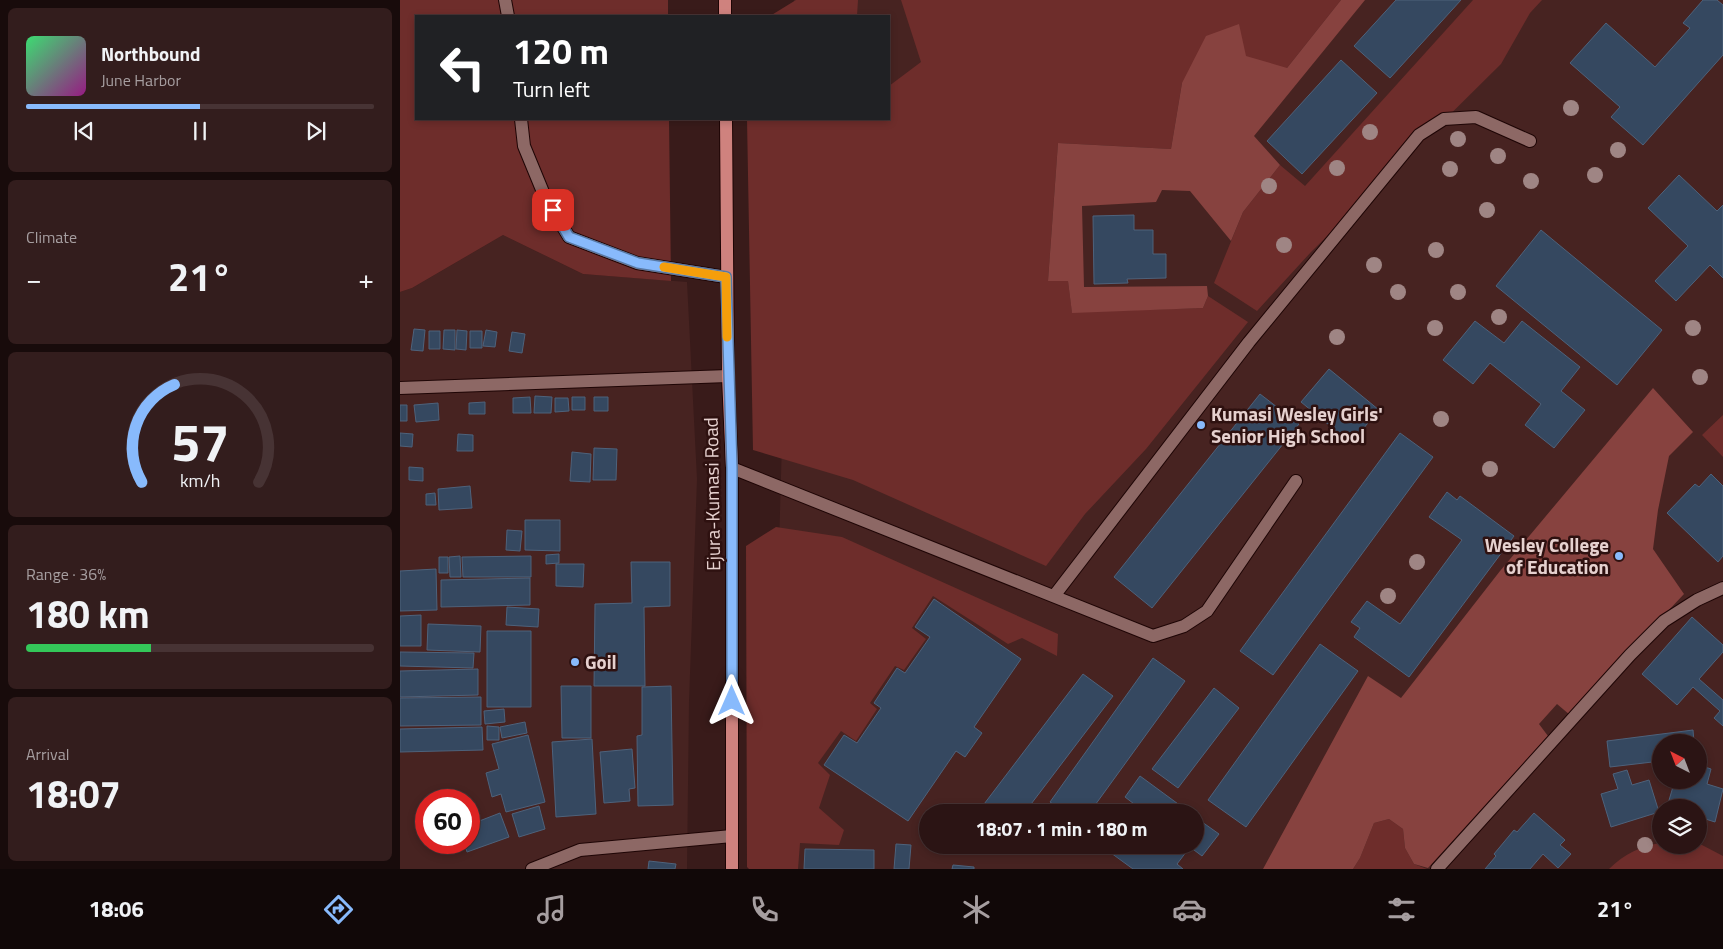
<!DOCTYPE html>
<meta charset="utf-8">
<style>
body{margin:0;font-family:"Titillium Web",sans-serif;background:#331d1d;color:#f1f3f6;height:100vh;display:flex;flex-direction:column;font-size:19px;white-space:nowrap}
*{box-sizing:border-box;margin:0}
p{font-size:16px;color:#a69ea0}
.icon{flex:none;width:28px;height:28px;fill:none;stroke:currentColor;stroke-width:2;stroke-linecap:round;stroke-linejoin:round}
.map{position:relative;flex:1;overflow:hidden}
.details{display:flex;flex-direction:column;gap:8px;padding:8px;background:#180b0b;width:400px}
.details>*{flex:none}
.top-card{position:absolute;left:15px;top:15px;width:475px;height:105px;border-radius:0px;box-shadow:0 2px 8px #0003,0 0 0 1px #473334;background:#202124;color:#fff;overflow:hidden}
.needle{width:32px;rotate:318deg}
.tools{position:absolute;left:1252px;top:734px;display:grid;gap:10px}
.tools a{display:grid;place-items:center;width:55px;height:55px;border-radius:50%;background:#2b1414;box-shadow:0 2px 8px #0003,0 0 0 1px #473334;font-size:25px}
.speed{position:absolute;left:15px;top:789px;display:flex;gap:10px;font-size:25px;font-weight:700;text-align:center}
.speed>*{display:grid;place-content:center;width:65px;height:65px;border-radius:50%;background:#2b1414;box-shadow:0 2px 8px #0003,0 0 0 1px #473334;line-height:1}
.speed .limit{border:8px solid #d22;background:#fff;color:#111}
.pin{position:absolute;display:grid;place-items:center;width:42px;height:42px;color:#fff;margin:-21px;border-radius:10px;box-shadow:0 2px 8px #0006}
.me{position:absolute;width:55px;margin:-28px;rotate:0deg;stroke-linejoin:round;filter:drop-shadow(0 0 4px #0008)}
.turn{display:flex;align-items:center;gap:18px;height:105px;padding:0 15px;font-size:22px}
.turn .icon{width:65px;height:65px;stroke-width:2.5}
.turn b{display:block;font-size:35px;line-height:42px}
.big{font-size:38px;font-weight:700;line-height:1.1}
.details .tile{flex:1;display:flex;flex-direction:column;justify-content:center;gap:8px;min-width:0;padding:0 18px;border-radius:8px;background:#331d1d}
.details .dial{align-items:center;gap:0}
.dial svg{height:130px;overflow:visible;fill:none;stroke:#473334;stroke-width:7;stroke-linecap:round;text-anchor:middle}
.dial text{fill:#f1f3f6;stroke:none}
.song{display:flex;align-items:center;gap:15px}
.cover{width:60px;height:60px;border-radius:8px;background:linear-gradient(135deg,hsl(140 70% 55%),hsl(310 70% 35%))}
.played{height:5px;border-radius:2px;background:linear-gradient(90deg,#88bafc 50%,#473334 50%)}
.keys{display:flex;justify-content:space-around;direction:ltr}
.heat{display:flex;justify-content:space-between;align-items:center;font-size:28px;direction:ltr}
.charge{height:8px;border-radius:4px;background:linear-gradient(90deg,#34c759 36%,#473334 0)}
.trip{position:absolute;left:519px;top:804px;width:285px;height:50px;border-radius:25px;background:#2b1414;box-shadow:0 2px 8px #0003,0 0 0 1px #473334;font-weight:700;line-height:50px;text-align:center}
.tabs{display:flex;height:80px;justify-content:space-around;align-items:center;background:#110808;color:#a69ea0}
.tabs .icon{width:35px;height:35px}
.tabs .on{color:#88bafc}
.tabs b{font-size:22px;color:#f1f3f6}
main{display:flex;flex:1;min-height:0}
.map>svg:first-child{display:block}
.built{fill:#472321;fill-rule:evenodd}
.green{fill:#6e2d2b}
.forest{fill:#87423f}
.building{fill:#354860;stroke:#4e627b}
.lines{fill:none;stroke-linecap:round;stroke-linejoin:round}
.minor-casing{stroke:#1e0505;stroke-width:14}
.major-casing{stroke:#1e0505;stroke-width:14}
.minor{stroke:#8d6865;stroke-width:12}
.major{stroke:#cf827e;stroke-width:12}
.tree{fill:#9f8584}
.route-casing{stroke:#5879a4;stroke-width:12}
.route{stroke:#88bafc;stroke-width:9}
.slow{stroke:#f59e0b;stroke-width:9}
.poi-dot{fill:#88bafc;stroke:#2e1110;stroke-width:2}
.labels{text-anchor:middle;stroke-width:5;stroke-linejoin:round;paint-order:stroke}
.poi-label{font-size:19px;font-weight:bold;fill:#e6d1cf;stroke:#2e1110;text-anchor:start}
.street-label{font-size:19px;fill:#e6d1cf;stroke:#2e1110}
</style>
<main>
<section class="details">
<div class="tile">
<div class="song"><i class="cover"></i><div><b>Northbound</b><p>June Harbor</p></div></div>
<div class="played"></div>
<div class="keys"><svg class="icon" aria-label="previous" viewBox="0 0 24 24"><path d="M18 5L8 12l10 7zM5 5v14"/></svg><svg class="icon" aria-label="pause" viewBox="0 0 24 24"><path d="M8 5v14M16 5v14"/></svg><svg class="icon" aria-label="next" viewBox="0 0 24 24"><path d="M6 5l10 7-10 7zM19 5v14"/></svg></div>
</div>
<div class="tile"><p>Climate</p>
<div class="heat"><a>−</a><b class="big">21°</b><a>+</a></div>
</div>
<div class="tile dial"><svg viewBox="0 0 100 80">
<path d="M14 69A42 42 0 1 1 86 69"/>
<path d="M14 69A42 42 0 0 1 34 9" stroke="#88bafc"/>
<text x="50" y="56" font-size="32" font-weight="700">57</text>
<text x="50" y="72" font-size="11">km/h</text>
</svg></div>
<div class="tile"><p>Range · 36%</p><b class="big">180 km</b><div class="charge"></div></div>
<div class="tile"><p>Arrival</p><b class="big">18:07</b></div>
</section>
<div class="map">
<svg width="1323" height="869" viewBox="0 0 1323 869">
<rect width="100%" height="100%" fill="#391b1a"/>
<path class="built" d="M394 0H1323V869H370L391 119H489V16H394ZM1261 742H1299V780H1261ZM1261 808H1299V845H1261ZM528 812H795V845H528Z
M103 235 183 274 287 282 297 479 289 702 287 869H0V292L12 288ZM26 800H69V842H26Z"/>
<path class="green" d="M0 0H268V16H16V119H269L271 281 183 274 103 235 12 288 0 292Z
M396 0H458L457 16H370Z
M501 0H941L887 68 782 83 771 149 658 143 648 281H668L672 312 803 308 808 296 848 322 746 449 685 514 646 566 453 480 353 450 347 119H489V86L521 62Z
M1073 0H1142L1130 13 1101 64 911 252 857 311 814 283 843 212 880 165 905 186Z
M1323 415V457L1302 435Z
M376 527 442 537 658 634 657 656 622 638 608 644 533 596 512 628 526 639 504 670 495 666 470 703 477 709 456 741 441 731 418 763 430 775 419 808 444 830 439 845 400 843 398 869H349L347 867 346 546Z
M989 819 1003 829 1005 848 1014 864 1027 869H953L960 858 974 823Z
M1261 843V845H1302L1323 856V869H1209C1224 854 1241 846 1261 843Z"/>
<path class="forest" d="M941 0H965L854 136 880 165 843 212 831 241 790 191 762 190 756 202 682 206 684 287 807 286 808 296 803 308 672 313 668 281H648L658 143 771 149 782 83 806 36 839 24 846 56 887 68Z
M1253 388 1293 432 1269 456 1258 510 1253 549 1284 594 1170 715 1157 704 1139 724 1148 736 1028 868 1014 864 1005 848 1003 829 989 819 974 823 960 858 953 869H863L968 676 1001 698 1100 571Z"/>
<path class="building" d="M996 0H1061L990 78 954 46Z
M1303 0H1317L1323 5V55L1243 145 1211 117 1220 107 1170 63 1206 23 1255 67 1290 28 1283 23Z
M941 60 977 93 902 174 867 141Z
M1279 175 1317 211 1323 205V278L1310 265 1276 301 1255 281 1288 246 1248 208Z
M734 215V230H753V254H766V278L727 279 728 283 694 284 693 216Z
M1141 230 1262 330 1217 385 1096 286Z
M1075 321 1104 343 1122 321 1180 367 1161 391 1185 410 1154 448 1125 425 1141 404 1090 363 1073 384 1043 360Z
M14 329 25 330 23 351 11 350Z
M44 330H55V350L43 349Z
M57 330 67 331 66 350 56 349Z
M86 330 97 332 95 347 83 346Z
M29 331H40V349H29Z
M70 331H82V348H70Z
M112 332 125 334 122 353 109 351Z
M929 369 979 410 951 443 901 402Z
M860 394 899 424 752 608 714 577Z
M135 396 152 397 151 413H134Z
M130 397 131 413H113V398Z
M172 397H185V410H172Z
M194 397H208V411H194Z
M155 398H168L169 411 155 412Z
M85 402V414H69V403Z
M38 403 39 420 16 422 14 405Z
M0 405H7V421H0Z
M0 433 13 434 12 447 0 446Z
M1000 433 1033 457 873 675 840 651Z
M58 434 73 435V451H57Z
M194 448 217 449 216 480H193Z
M172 452 191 454 190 482 170 481Z
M9 467 23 468V481L9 480Z
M1311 474 1323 486V556L1318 562 1267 513 1295 484 1299 487Z
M70 486 72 508 39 510 38 489Z
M1047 492 1057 500 1060 496 1114 536 1009 677 954 637 960 628 951 622 967 601 1000 624 1062 540 1029 517Z
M35 493 36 505H26V494Z
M125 520H160V551L125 550Z
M107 530 122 531 120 551 106 550Z
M159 554V563L146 564V555Z
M60 556 61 577H50L49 557Z
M131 556V577H63L62 557Z
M39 557H48V573H39Z
M231 562H270V606L244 607 245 686H194L195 604 232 603Z
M156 564H184L183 587 156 586Z
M36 569 37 610 0 611V571Z
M130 578V605L41 607V580Z
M534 599 621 659 574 727 582 733 565 757 556 751 508 821 424 765 444 735 457 743 481 708 474 703 497 668 505 673 530 637 515 627Z
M107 607 139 609 138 627 106 625Z
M21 615V646H0V616Z
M1292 617 1323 645V652L1299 679 1323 700V726L1314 718 1320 711 1293 687 1277 705 1242 674Z
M28 624 81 626 80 652 27 650Z
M87 631H131V707H87Z
M920 644 958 671 846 827 808 800Z
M0 652 74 653 73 668 0 666Z
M753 658 785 681 690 812H665L650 802Z
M78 669V695L0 697V671Z
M683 674 713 696 625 812H578Z
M161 686H191V738H162Z
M271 686 273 805 238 806 237 736 242 735V687Z
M814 688 839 708 778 788 752 769Z
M81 697V725L0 726V698Z
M104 709 105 722 85 724 84 711Z
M125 722 127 733 102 738 100 727Z
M87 726 99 727V740H87Z
M82 727 83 750 0 752V729Z
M1293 730 1294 742H1261V761L1210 767 1207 741Z
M128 735 145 802 106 812 101 794 92 797 86 773 99 769 92 744Z
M192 739 196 814 156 817 152 742Z
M232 749 235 788 229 789 230 801 204 803 200 752Z
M1299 765 1311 769 1307 784 1323 789 1315 822 1299 817V808L1267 807 1275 780H1299Z
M1227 770 1232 785 1249 780 1259 812 1211 827 1201 794 1218 789 1213 774Z
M740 776 789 812H733L738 807 725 797Z
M139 806 145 829 119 837 112 814Z
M100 813 109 837 67 852 64 842H69V825Z
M1134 813 1165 840 1160 845 1171 854 1158 868 1143 854 1130 869H1085L1096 856 1094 854 1114 830 1117 832Z
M795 817 819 834 802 856 790 847 777 864 783 869H733L700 845H748L758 853 764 845H795Z
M496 844 511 845 509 869H494Z
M405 849 474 850V869H404Z
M249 861 276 864 275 869H248Z
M553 865 574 867V869H552Z"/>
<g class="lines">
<defs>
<path id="minor" d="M105 0 108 16
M121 119 124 146 145 197 169 237 237 263 326 277
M0 388 328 376
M332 468 753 636 784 626 807 611 896 481
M654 596 849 342 1019 135 1044 119 1076 117 1130 141
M132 869 180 850 332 836
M1037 869 1230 655 1264 621 1297 600 1323 588"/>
<path id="major" d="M325 0V16
M326 119 328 376 332 468V869"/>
</defs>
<use href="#minor" class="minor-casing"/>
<use href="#major" class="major-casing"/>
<use href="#minor" class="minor"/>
<use href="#major" class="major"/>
</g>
<g class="tree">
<circle cx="1171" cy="108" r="8"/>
<circle cx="970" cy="132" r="8"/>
<circle cx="1058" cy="139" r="8"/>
<circle cx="1218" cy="150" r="8"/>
<circle cx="1098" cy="156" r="8"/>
<circle cx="937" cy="168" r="8"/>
<circle cx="1050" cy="169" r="8"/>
<circle cx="1195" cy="175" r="8"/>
<circle cx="1131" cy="181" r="8"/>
<circle cx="869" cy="186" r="8"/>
<circle cx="1087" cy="210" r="8"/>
<circle cx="884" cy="245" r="8"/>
<circle cx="1036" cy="250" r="8"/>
<circle cx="974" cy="265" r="8"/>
<circle cx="998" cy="292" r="8"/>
<circle cx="1058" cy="292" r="8"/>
<circle cx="1099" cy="317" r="8"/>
<circle cx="1035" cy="328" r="8"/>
<circle cx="1293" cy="328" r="8"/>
<circle cx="937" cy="337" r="8"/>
<circle cx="1300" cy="377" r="8"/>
<circle cx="1041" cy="419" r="8"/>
<circle cx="1090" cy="469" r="8"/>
<circle cx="1017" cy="562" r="8"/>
<circle cx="988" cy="596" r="8"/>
<circle cx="1245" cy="845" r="8"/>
</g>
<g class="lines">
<defs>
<path id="route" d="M153 210 169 237 238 263 326 277 332 468V701"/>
</defs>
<use href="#route" class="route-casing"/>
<use href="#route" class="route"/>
<path class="slow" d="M264 267 326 277 327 337"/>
</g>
<g class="poi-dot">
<circle cx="801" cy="425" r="5"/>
<circle cx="1219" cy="556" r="5"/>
<circle cx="175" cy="662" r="5"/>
</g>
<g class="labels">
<g class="poi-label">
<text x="811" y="421">Kumasi Wesley Girls'<tspan x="811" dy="22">Senior High School</tspan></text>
<text x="1209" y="552" text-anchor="end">Wesley College<tspan x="1209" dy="22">of Education</tspan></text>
<text x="185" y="669">Goil</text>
</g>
<g class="street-label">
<text transform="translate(312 494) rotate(-91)" y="7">Ejura-Kumasi Road</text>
</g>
</g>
</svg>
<div class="tools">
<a><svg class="needle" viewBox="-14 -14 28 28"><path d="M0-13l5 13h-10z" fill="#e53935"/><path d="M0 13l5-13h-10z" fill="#a69ea0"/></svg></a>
<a><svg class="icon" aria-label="layers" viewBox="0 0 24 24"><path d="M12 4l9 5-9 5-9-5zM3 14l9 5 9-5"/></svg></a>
</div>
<div class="speed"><div class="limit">60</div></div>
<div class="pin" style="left:153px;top:210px;background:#d93025"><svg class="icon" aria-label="arrive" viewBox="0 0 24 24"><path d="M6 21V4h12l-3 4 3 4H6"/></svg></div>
<svg class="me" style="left:332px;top:701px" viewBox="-20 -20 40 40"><path d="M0-17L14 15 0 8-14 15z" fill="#88bafc" stroke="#fff" stroke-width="4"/></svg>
<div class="trip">18:07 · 1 min · 180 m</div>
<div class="top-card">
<div class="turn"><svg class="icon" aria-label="left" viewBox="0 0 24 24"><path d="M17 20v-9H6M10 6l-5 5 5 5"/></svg><div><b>120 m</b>Turn left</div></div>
</div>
</div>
</main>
<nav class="tabs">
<b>18:06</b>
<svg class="icon on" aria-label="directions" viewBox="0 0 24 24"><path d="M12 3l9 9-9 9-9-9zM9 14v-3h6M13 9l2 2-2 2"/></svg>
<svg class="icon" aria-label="music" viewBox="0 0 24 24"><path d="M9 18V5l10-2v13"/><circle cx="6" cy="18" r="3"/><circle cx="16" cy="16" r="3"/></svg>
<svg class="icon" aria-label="phone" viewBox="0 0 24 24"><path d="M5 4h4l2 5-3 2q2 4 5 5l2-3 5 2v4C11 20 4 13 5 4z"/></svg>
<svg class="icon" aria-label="climate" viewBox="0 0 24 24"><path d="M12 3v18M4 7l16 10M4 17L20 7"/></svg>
<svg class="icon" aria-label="car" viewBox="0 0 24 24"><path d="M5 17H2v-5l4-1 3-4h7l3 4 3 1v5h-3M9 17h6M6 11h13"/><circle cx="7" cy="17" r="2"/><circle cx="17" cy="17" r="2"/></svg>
<svg class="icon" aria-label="filters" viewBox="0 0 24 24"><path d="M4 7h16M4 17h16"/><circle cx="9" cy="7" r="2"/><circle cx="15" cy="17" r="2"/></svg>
<b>21°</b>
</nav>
